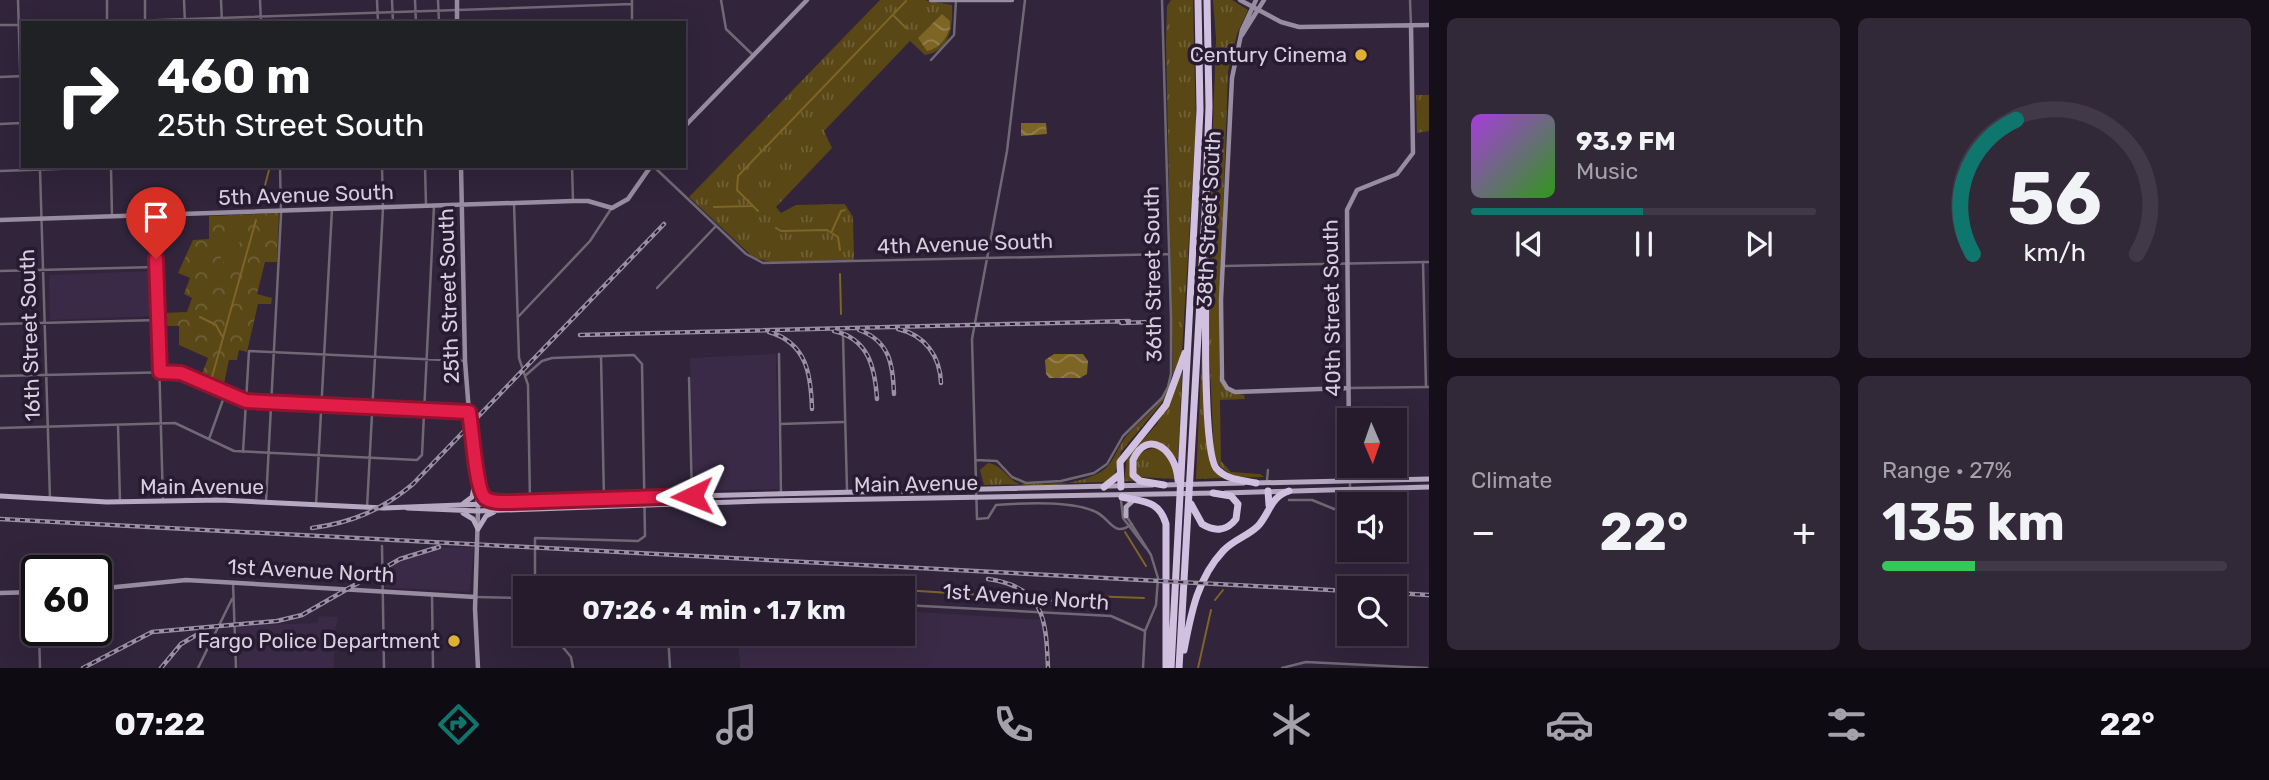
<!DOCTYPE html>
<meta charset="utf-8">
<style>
body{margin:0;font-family:Rubik,sans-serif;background:#312838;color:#f1f3f6;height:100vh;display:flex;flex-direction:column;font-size:26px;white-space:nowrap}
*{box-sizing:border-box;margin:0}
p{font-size:23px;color:#a3a1a9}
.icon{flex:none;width:38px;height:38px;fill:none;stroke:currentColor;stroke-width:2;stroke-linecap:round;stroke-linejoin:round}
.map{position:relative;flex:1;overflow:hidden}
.drawer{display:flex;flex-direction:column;gap:18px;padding:18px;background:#140f18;width:840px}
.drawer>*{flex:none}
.guide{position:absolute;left:21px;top:21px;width:665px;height:147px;border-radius:0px;box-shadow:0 7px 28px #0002,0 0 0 2px #423948;background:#202124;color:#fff;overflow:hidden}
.needle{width:46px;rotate:178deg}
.fabs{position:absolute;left:1337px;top:408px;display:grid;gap:14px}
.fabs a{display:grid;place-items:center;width:70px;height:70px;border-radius:0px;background:#251b2c;box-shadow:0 7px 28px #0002,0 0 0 2px #423948;font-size:35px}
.speed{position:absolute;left:21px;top:555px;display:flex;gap:14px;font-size:35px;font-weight:700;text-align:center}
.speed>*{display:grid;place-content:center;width:91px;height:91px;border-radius:50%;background:#251b2c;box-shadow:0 7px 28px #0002,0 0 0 2px #423948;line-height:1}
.speed .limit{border:4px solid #111;border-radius:10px;background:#fff;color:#111}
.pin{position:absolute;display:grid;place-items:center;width:60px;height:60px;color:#fff;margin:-72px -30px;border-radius:50% 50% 50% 0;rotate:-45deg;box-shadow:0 0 7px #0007}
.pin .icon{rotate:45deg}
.me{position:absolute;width:77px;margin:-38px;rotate:268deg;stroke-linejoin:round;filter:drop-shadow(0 0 5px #0008)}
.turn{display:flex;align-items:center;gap:24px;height:147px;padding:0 21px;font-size:32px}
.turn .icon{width:91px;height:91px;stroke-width:2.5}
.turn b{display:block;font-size:49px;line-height:60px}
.big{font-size:52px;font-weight:700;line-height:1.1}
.drawer .tile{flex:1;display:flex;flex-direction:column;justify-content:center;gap:10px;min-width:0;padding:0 24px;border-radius:10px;background:#312838}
.drawer .dial{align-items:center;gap:0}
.dial svg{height:182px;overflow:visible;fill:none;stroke:#423948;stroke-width:7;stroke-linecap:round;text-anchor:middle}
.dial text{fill:#f1f3f6;stroke:none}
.song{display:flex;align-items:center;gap:21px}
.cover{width:84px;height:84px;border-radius:10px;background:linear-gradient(135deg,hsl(280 70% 55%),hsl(110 70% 35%))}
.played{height:7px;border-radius:4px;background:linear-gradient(90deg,#0f766e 50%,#423948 50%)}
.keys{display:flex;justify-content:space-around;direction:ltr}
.heat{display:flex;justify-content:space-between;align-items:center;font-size:38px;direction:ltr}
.charge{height:10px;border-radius:5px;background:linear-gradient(90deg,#34c759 27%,#423948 0)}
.drawer .tiles{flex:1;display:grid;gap:18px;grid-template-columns:repeat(2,1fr)}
.trip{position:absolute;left:513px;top:576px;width:402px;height:70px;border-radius:0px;background:#251b2c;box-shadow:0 7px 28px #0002,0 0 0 2px #423948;font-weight:700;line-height:70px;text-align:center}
.dock{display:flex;height:112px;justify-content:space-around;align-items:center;background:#0f0b12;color:#a3a1a9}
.dock .icon{width:49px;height:49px}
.dock .selected{color:#0f766e}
.dock b{font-size:32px;color:#f1f3f6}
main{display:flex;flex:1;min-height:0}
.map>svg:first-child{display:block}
.built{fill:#3b2a47}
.grass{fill:url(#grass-tufts)}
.park{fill:url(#park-crowns)}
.pitch{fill:#594716}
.water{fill:url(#water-waves)}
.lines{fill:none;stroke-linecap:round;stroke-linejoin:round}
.stream{stroke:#7d6525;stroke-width:2}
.street{stroke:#706975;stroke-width:2.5}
.secondary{stroke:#978ca0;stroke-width:4.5}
.primary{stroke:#b6a8c1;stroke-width:5}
.highway{stroke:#d1c0df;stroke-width:7}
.rail-casing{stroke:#9b90a3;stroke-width:4.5}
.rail{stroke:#271a31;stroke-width:2;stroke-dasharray:5;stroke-linecap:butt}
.route-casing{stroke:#92132f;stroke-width:18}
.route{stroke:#e11d48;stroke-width:12}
.poi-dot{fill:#deb133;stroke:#271a31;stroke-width:2.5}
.labels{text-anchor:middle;stroke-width:7;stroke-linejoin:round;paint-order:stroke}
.poi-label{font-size:21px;fill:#d7cede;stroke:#271a31;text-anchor:end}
.street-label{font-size:21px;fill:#d7cede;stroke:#271a31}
</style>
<main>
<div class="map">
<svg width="1429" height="668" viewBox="0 0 1429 668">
<defs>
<pattern id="grass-tufts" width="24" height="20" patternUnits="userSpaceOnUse" patternTransform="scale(1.75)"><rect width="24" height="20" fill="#594716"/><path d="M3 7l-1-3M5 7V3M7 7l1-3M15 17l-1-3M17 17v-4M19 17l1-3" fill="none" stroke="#706037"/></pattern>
<pattern id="park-crowns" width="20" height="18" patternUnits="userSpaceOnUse" patternTransform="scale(1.75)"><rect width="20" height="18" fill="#594716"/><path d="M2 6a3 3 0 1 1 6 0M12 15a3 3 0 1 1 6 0" fill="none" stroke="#706037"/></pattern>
<pattern id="water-waves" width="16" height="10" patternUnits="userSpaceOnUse" patternTransform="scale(1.75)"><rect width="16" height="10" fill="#7d6525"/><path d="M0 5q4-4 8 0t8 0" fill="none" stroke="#95814f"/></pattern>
</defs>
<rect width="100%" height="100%" fill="#31243b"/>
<path class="built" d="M153 271 155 316 50 320 49 275Z
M776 354 779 489 694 491 690 358Z
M474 547 470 590 467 592 383 587 384 570 414 555 439 548Z
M903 611 1043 620 1046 668H740L738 642H745V634H903Z
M319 616 338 617 334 634V668H239L237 626 317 623Z
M575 634H612L613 645 576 647Z"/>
<path class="grass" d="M880 0H924L952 5C953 26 951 51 925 55L910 41 824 131 832 148 776 207 781 213 796 205 845 204 853 217 854 260 771 262 754 258 689 197Z
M1171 0H1193L1196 125 1182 352 1168 395 1121 452 1114 476 1107 482 984 485 980 470 988 463C1004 465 1008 482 1023 485 1043 489 1091 482 1106 468 1116 458 1119 443 1130 432 1147 415 1163 403 1173 379L1166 42 1167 6Z
M1213 0H1232L1248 10 1237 34 1228 71 1219 330V374L1227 391 1244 395 1245 399 1220 400 1221 461 1231 472 1260 474 1264 477C1243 478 1223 478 1214 456L1207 297 1216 39Z
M1416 95H1429V131L1417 133Z
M1203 328 1210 455 1224 478 1196 479Z
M1182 372 1178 460 1165 446 1151 444 1130 463V474L1135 481H1124L1127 458 1157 424Z
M1156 448 1165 450 1177 479 1138 477 1133 468C1136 455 1143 449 1156 448Z"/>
<path class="park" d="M279 213 277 262H265L257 294 272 298 271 304H258L247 352 239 350 237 360H229L223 388 201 376 208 358 179 345V326H162V313L187 312 192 298 184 294 190 278 178 273 193 240 209 239V216Z"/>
<path class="pitch" d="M226 237 240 240 234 265 220 261Z"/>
<path class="water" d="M942 14 950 21C951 34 940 49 927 51L918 38Z
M1021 123H1046L1047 134 1021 136Z
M1054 354H1083L1088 361 1087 374 1080 378H1049L1046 374 1045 360Z"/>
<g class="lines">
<path class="stream" d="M894 16 906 28
M284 22V23
M261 201 269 170
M714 207 752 206
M758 211 737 190 738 176 906 1
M776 228 781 231 827 230 838 237 840 250
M832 231 841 211 845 210
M840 274 841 314
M200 317 216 325 222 336
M212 377 256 220
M1125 532 1146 566
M825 575 826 588
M843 588 844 587
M903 590 997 596
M1215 600 1223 590
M1051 601 1059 595 1144 598
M1198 668 1211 610"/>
<path class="street" d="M18 0 23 165
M107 0V23
M145 0V23
M184 0 185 23
M221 0 222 23
M260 0 261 23
M377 0 378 23
M392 0 393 23
M415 0 416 23
M438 0 439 23
M632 0V23
M721 0 726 29 753 55
M1025 0 1007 151 972 339 977 519 988 518 996 505C1022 503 1072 500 1096 512 1111 519 1113 538 1132 524
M1410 0 1411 25
M73 23 632 4
M0 25H23
M931 60 954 35 956 0
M0 77 23 76
M0 124 21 123
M425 166 426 205
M572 166 573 201
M653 166 746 254 763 263 1169 254
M111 168 112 217
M40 170 50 499
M0 171 141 166
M514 203 519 358 528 385 530 502
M155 215 163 502
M1423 262 1426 387
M1224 266 1429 262
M0 271 156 267
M657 288 716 226
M518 317 590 241 611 209
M0 324 158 320
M843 336 847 490
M779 354 781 495
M601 356 604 499
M526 375 542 361 552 358 634 355 642 364 645 536 638 541 535 538V588
M0 376 175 372 246 401 469 412
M689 378 692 496
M1348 388 1429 387
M780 424 843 422
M118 425 120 502
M0 428 175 423 234 451 417 460 422 455 434 206
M209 439 225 394
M243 452 249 351 465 361
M976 460 997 461 1012 477 1026 483 1061 481 1094 473 1107 464 1123 436 1162 398 1168 387 1171 374V318L1162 0
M1267 480 1268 470
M1121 500 1123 518 1146 548
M1289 500H1312L1334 509 1349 508
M266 502 281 215 280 166
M1350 504V480
M316 505 332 209
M367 508 383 208 382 166
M1127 517 1151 555 1158 578 1156 605 1145 631 1143 668
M382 546 384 668
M37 560 38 570
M233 582 236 668
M432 594 433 668
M475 597 525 598
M903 605 1111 616 1145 631
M39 630 40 668
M552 634 571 657 573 668
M668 634 670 668
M198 668 232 599
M1282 668 1306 662 1427 668"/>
<path class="secondary" d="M457 0V23
M931 0H1012
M1240 0 1281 22 1299 27 1429 25
M1256 0 1242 30 1232 78 1221 300 1222 380 1227 388 1235 392 1348 388
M1242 35 1264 0
M684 127 807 0
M461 166 465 361 469 412 476 448 478 511 475 609 478 668
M0 220 573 201H588L612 208 628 199 651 166
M1349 443 1347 210 1357 190 1397 174 1413 153 1411 25
M1349 463 1350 480
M1351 479 1352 466
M96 589 186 580 475 597
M0 593 37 592"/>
<path class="primary" d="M476 479 483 496 495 501
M1254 483 1429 479
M1163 485 1244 483
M1225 493 1429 487
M0 496 107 502 220 500 384 508 692 496 1153 485
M464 503 472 497 476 479
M407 508 478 511 762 501 1216 493
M463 513 473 519 478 529
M1126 516V507L1135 499
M478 529 486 516 494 512"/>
<path class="highway" d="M1206 261C1206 294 1202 448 1216 468 1226 480 1242 480 1256 483
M1164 485 1140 481 1133 475V460C1147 428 1176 449 1178 480
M1104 487 1119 475
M1121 487 1120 462 1166 405 1185 353
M1268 491 1269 505
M1122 497C1144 502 1159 500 1166 524V668
M1191 504 1202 524C1215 532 1227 531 1236 519L1238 504 1231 496 1213 493
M1184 650C1191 614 1197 579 1223 551 1233 540 1248 536 1258 526 1270 513 1270 497 1289 491
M1171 668 1200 110 1198 0
M1179 668 1206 196 1209 106 1207 0"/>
<defs>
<path id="rail" d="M1121 323 1151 322
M898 329C925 335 940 356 941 383
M859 330C890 341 893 365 894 394
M834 331C869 339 875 368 877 399
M769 332C807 343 811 375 812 409
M580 335 1129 321
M0 519 1349 591
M312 528C351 523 382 510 413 484L664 224
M988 579C1045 587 1046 620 1048 668
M1395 593 1429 595
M83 668 152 632 277 621 302 615 400 559 439 547
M161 668 181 644 205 630"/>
</defs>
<use href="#rail" class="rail-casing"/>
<use href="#rail" class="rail"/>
</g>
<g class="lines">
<defs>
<path id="route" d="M156 259 160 372 181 373 246 401 469 412C472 428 476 491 485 498 491 503 505 502 512 502L692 496"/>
</defs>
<use href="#route" class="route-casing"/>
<use href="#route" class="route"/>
</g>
<g class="poi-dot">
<circle cx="1361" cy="55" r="7"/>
<circle cx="454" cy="641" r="7"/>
</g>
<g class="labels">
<g class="poi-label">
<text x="1347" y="62">Century Cinema</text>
<text x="440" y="648">Fargo Police Department</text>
</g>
<g class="street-label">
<text transform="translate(306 195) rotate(-2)" y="7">5th Avenue South</text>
<text transform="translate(1209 219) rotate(-87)" y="7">38th Street South</text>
<text transform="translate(965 244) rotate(-2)" y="7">4th Avenue South</text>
<text transform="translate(1153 274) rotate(-91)" y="7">36th Street South</text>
<text transform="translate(449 296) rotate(-92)" y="7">25th Street South</text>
<text transform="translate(1332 308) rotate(-91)" y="7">40th Street South</text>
<text transform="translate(30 335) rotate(-92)" y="7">16th Street South</text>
<text transform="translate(916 484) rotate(-1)" y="7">Main Avenue</text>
<text x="202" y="494">Main Avenue</text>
<text transform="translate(311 571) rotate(3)" y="7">1st Avenue North</text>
<text transform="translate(1026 597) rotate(4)" y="7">1st Avenue North</text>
</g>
</g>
</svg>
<div class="fabs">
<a><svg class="needle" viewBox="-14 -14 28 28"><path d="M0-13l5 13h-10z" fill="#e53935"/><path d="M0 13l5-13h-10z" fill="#a3a1a9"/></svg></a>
<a><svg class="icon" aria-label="sound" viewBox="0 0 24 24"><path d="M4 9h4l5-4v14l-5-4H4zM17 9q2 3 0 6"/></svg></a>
<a><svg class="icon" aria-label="search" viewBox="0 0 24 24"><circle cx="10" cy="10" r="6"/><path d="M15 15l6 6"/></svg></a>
</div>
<div class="speed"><div class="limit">60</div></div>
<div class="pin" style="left:156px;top:259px;background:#d93025"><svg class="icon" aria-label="arrive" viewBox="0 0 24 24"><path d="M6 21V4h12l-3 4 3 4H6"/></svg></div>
<svg class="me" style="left:692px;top:496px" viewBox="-20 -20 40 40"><path d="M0-17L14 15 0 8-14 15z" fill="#e11d48" stroke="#fff" stroke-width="4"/></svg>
<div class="trip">07:26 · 4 min · 1.7 km</div>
<div class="guide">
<div class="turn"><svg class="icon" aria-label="right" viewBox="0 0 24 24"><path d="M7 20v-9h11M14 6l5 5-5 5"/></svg><div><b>460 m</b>25th Street South</div></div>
</div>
</div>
<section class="drawer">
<div class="tiles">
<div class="tile">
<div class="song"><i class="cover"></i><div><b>93.9 FM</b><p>Music</p></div></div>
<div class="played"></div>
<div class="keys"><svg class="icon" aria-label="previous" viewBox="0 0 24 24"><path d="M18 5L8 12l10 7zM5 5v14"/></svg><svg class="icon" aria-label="pause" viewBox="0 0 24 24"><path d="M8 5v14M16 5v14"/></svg><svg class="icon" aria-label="next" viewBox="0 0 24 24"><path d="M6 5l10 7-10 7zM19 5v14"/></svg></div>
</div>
<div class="tile dial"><svg viewBox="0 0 100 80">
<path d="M14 69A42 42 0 1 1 86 69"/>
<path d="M14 69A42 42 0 0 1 33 10" stroke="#0f766e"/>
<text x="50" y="56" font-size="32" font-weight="700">56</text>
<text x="50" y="72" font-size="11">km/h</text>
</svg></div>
<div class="tile"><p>Climate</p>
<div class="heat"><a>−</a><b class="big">22°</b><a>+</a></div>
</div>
<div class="tile"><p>Range · 27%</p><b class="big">135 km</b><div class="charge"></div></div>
</div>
</section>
</main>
<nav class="dock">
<b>07:22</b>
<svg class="icon selected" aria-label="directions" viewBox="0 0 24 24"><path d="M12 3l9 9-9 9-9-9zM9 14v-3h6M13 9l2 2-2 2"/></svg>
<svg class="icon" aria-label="music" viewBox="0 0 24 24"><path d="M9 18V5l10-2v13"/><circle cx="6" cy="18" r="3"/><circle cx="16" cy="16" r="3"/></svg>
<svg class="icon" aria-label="phone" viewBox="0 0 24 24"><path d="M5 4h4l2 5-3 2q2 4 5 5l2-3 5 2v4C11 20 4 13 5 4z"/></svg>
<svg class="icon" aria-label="climate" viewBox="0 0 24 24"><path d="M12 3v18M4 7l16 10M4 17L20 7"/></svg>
<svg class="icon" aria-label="car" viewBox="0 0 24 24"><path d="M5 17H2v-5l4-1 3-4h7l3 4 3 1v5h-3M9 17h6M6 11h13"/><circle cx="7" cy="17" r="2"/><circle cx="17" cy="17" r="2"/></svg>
<svg class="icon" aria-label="filters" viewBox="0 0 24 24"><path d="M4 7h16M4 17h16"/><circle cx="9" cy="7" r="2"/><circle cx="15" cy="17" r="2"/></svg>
<b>22°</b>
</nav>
